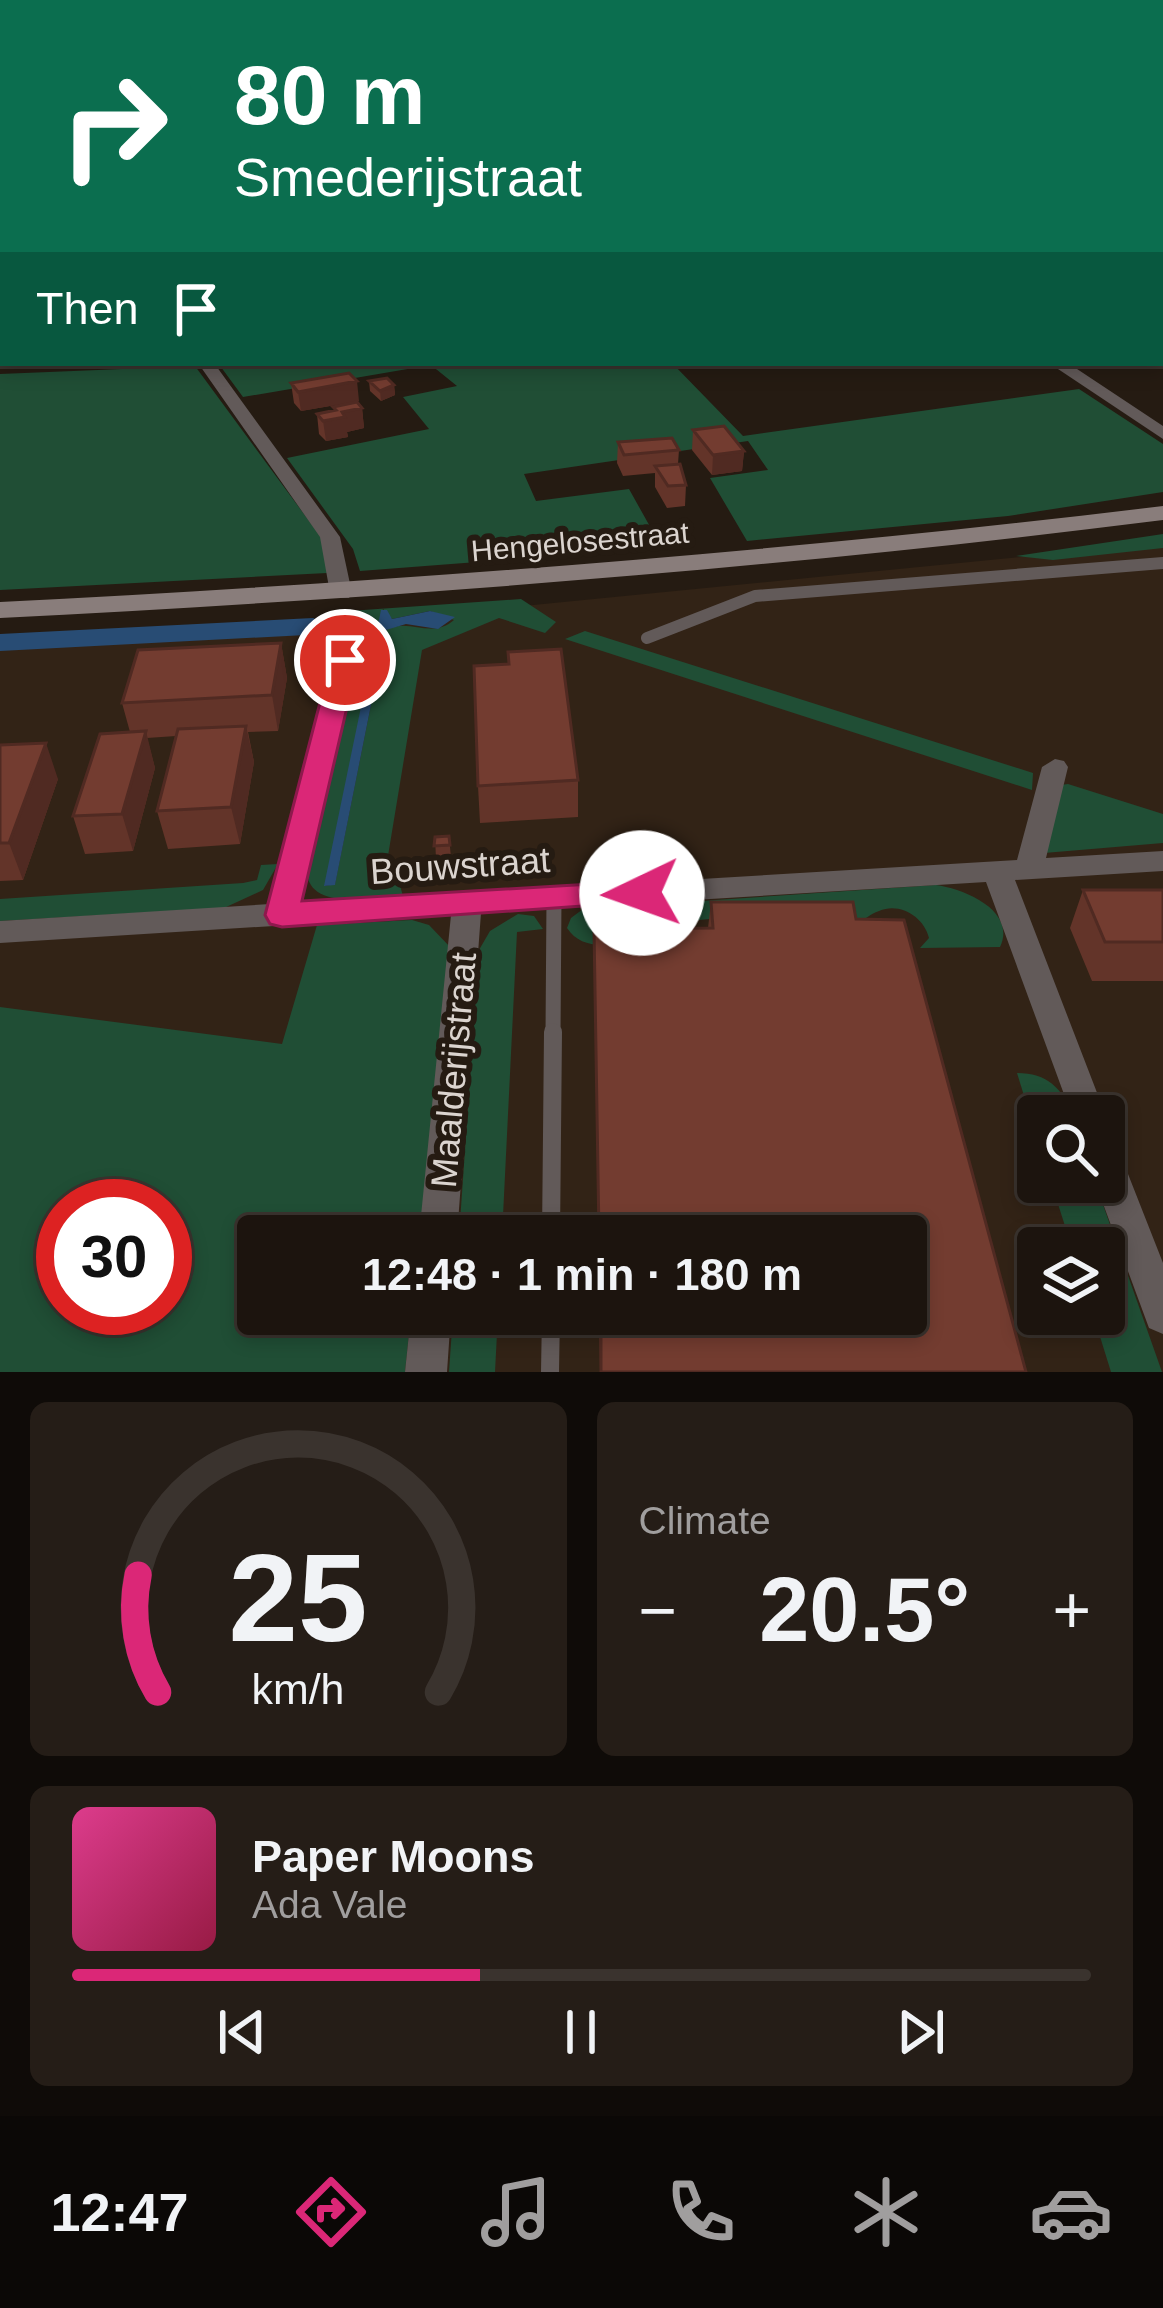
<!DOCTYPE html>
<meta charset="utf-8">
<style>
body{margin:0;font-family:Helvetica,sans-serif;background:#251d17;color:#f1f3f6;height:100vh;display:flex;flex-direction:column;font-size:45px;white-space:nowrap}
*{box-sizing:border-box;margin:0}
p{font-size:39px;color:#a09e9e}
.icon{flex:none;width:66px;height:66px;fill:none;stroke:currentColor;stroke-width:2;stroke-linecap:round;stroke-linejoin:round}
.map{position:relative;height:1372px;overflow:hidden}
.side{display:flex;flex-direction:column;gap:30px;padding:30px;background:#0f0b08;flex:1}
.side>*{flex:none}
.guide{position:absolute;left:0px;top:0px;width:1164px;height:366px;box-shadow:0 6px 18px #0003,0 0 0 3px #3a332e;background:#0b6e4f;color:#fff;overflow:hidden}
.buttons{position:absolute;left:1017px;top:1095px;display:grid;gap:24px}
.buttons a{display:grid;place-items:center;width:108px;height:108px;border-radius:12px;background:#1c140e;box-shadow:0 6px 18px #0003,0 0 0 3px #3a332e;font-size:60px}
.speed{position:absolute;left:36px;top:1179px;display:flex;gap:24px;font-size:60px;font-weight:700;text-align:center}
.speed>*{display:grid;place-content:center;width:156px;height:156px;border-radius:50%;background:#1c140e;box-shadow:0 6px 18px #0003,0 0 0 3px #3a332e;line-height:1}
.speed .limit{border:18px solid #d22;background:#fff;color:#111}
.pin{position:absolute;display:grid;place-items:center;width:102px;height:102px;color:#fff;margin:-51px;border:6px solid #fff;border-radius:50%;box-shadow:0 3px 12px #0007}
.me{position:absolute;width:132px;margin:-66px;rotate:267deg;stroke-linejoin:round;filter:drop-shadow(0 0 9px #0008)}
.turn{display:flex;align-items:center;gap:42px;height:252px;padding:0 36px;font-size:54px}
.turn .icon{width:156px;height:156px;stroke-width:2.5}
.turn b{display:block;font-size:84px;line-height:102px}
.then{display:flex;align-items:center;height:114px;padding:0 36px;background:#0003;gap:24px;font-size:45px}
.big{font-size:90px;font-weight:700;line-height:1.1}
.side .widget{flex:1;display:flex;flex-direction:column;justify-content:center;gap:18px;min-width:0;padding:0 42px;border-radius:18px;background:#251d17}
.side .dial{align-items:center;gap:0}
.dial svg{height:312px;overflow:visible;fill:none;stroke:#3a332e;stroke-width:7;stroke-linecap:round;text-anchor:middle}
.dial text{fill:#f1f3f6;stroke:none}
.song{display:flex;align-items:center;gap:36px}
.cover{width:144px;height:144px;border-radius:18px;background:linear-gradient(135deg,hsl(330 70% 55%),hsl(340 70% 35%))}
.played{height:12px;border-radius:6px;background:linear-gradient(90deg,#db2777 40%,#3a332e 40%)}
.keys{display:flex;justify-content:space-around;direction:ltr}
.heat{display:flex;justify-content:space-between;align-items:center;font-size:66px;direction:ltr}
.side .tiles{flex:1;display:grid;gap:30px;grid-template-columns:1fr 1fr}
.widget:last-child{grid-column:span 2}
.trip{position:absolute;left:237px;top:1215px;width:690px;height:120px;border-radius:12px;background:#1c140e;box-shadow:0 6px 18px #0003,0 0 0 3px #3a332e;font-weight:700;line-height:120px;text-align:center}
.menu{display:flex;height:192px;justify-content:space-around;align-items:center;background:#0b0806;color:#a09e9e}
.menu .icon{width:84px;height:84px}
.menu .current{color:#db2777}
.menu b{font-size:54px;color:#f1f3f6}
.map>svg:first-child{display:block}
.built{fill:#322316;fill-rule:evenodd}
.green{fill:#204e35;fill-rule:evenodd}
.water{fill:#284c74}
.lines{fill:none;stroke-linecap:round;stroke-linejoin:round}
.service-far2{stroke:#625a59;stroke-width:12}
.service-far1{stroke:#625a59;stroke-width:15}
.service{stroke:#625a59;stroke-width:18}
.minor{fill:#625a59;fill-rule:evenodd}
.secondary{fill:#897d7b;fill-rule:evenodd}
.trunk{fill:#b5a4a2;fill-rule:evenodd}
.wall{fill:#633429}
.shaded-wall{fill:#502a22}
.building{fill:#733c30;stroke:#502a22;stroke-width:3}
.route{fill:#db2777;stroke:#8e194d;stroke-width:3}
.labels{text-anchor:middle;stroke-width:12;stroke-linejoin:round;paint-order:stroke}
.street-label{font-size:30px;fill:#dbd4cf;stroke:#251b12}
.near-street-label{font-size:36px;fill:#dbd4cf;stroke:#251b12}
</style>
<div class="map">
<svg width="1163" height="1372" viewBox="0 0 1163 1372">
<rect width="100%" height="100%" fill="#251b12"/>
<path class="built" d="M1163 543V1372H270L280 1314H906V1236H295L0 1033V642L370 621ZM1038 1116H1104V1182H1038ZM1038 1248H1104V1314H1038Z"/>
<path class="green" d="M218 363H672L743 436 1079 389 1163 444V492L1008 516 747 541 710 478 768 470 748 441 524 474 536 501 629 489 662 548 360 571 353 549 287 458 429 429 403 397 457 386 431 365 243 397Z
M195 366 326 544 327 573 0 590V374Z
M1163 534V548L1053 560 1016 556Z
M521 599 556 622 545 633 499 618 422 650 385 874 399 882 403 896C373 897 303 913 307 866L359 655 348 647 349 611ZM383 609 392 619 430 611 454 620C431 640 409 617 386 630L335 884 325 886Z
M585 631 1033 773 1032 790 565 639Z
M1068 784 1163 814V843L1044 853 1061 785Z
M278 864 263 890 224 908 0 921V899L243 883 257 880 261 865Z
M936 885C965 889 1017 911 1000 947L920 948 929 938C924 917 900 902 879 911 870 914 864 921 854 923 799 931 743 911 688 922 655 929 592 966 567 928L571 918 583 909Z
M518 914 534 916 543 929 517 932 502 1236H459L479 950 490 931Z
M412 920 429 925 451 948 420 1236H258V1314H411L405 1372H0V1007L282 1044 317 925ZM63 1206H165V1308H63Z
M1017 1073C1047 1073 1063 1088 1072 1116H1038V1141Z
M1051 1182H1095L1162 1372H1111L1093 1314H1104V1248H1072Z
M453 1314H498L495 1372H449Z"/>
<path class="water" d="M381 610H387L392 619 430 611 455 617 438 629 406 624 386 630 335 885 324 886Z
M313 618 328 624 306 635 0 651V634Z"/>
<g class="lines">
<path class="service-far2" d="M647 638 755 596 1163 563"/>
<path class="service-far1" d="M553 1035 554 898"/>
<path class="service" d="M551 1236 553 1032
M550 1372 551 1314"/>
<path class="minor" d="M0 253H3V261H0Z
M198 363H214L340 537 352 593 349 598H333L330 593 320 537Z
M1049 363H1068L1163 426V439Z
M345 653 357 660 300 903 1017 860 1042 767 1055 759 1064 761 1068 767 1046 858 1163 851V871L1015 880 1106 1116 1104 1121V1116H1072L986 882 481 913 457 1236H419L451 915 0 943V921L270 904 333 660Z
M1104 1141 1117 1146 1163 1263V1334L1149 1328 1095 1182H1104Z
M411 1314H451L447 1372H405Z"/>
<path class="secondary" d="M1163 506V520C776 569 389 598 0 618V602C389 582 776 553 1163 506Z"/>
<path class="trunk" d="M1161 215H1163V226H1161Z"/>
</g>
<path class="wall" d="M369 381 394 385 395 395 381 401 370 391Z
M291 383 359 401 301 411 294 403Z
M333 407 362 408 364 428 347 432 348 437 326 441 319 434 317 414 334 410Z
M693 430 744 451 742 471 712 475 692 450Z
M618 442 679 450 678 464 686 485 685 506 667 508 655 487V473L623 476 617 463Z
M281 643 287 678 278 731 248 732 254 762 240 844 168 849 157 811 176 736 147 738 155 768 133 851 85 854 73 816 130 732 122 703Z
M509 664 578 780V817L480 823 478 786Z
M0 745 58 779 23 880 0 881Z
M449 836 451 858 436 859 435 837Z
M1083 890H1163V981H1092L1070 928Z
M711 902 856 919 1026 1372H600L599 1314H906V1236H598L594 929 708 928Z"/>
<path class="shaded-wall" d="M357 381 359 401 301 411 298 392Z
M394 385 395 395 381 401 380 391Z
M362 408 364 428 347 432 348 437 326 441 323 421 342 412Z
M744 451 742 471 712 475 713 455Z
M281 643 287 678 278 731 272 695Z
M246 726 254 762 240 844 231 807Z
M146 731 155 768 133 851 122 814Z
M46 743 58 779 23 880 9 843Z"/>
<path class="building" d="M349 373 357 381 298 392 291 383Z
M387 378 394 385 380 391 369 381Z
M357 402 362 408 342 412 345 417 323 421 317 414 336 410 333 407Z
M724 426 744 451 713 455 693 430Z
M672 438 679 450 624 455 618 442Z
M680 464 686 485 668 486 655 466Z
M281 643 272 695 122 703 138 650Z
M561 649 578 780 478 786 474 666 509 664 508 652Z
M246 726 231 807 157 811 178 729Z
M146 731 122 814 73 816 100 734Z
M46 743 9 843H0V745Z
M449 836 450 845 434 846 435 837Z
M1083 890H1163V942H1105Z
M711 902H853L856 919 904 920 1026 1372H601V1314H906V1236H599L594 929 713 928Z"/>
<linearGradient id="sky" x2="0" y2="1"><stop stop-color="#140f0a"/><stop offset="0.42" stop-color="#403f44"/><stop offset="1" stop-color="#403f44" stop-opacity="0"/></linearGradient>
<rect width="1163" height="329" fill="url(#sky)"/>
<path class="route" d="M345 652 358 660 302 901 642 881 654 884 659 893 654 901 282 927 270 924 265 915 331 660Z"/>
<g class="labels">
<g class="street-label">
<text transform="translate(580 542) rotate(-5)" y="10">Hengelosestraat</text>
</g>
<g class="near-street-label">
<text transform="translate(460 865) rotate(-4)" y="13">Bouwstraat</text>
<text transform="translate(453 1070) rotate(-85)" y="13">Maalderijstraat</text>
</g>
</g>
</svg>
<div class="buttons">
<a><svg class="icon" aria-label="search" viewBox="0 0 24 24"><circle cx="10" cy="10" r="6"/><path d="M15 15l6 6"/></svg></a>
<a><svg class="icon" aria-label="layers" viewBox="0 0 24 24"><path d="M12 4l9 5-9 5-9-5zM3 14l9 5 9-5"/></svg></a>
</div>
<div class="speed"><div class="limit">30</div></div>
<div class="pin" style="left:345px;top:660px;background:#d93025"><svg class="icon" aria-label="arrive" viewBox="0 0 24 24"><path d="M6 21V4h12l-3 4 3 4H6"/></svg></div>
<svg class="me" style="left:642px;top:893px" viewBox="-20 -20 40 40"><circle r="19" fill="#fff"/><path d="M0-13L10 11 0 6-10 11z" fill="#db2777"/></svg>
<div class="trip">12:48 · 1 min · 180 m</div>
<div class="guide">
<div class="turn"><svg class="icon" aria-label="right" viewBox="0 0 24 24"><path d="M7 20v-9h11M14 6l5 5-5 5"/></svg><div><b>80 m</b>Smederijstraat</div></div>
<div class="then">Then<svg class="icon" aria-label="arrive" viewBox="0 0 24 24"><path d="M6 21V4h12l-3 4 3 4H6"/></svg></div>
</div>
</div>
<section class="side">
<div class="tiles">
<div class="widget dial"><svg viewBox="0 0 100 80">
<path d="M14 69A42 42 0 1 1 86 69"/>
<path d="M14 69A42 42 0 0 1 9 39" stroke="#db2777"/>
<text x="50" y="56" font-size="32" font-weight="700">25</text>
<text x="50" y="72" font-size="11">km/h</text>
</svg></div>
<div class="widget"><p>Climate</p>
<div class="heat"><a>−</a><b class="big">20.5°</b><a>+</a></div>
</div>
<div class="widget">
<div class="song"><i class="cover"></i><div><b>Paper Moons</b><p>Ada Vale</p></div></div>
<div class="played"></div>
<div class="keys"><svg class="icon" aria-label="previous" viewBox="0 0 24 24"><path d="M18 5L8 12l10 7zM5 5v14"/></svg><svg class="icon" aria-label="pause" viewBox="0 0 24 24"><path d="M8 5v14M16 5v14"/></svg><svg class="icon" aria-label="next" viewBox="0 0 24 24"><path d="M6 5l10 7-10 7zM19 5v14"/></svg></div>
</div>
</div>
</section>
<nav class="menu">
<b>12:47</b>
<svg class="icon current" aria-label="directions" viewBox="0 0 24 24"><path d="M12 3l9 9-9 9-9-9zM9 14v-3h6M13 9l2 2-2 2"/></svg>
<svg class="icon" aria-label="music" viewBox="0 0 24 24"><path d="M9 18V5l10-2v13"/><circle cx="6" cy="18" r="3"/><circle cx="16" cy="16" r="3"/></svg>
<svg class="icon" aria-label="phone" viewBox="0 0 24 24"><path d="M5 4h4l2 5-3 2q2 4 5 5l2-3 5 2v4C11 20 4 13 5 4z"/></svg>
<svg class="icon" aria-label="climate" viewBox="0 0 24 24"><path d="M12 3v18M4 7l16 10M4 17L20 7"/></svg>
<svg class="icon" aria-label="car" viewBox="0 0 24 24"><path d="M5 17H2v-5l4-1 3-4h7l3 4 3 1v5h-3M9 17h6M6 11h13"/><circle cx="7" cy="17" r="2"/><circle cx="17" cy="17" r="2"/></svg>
</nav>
